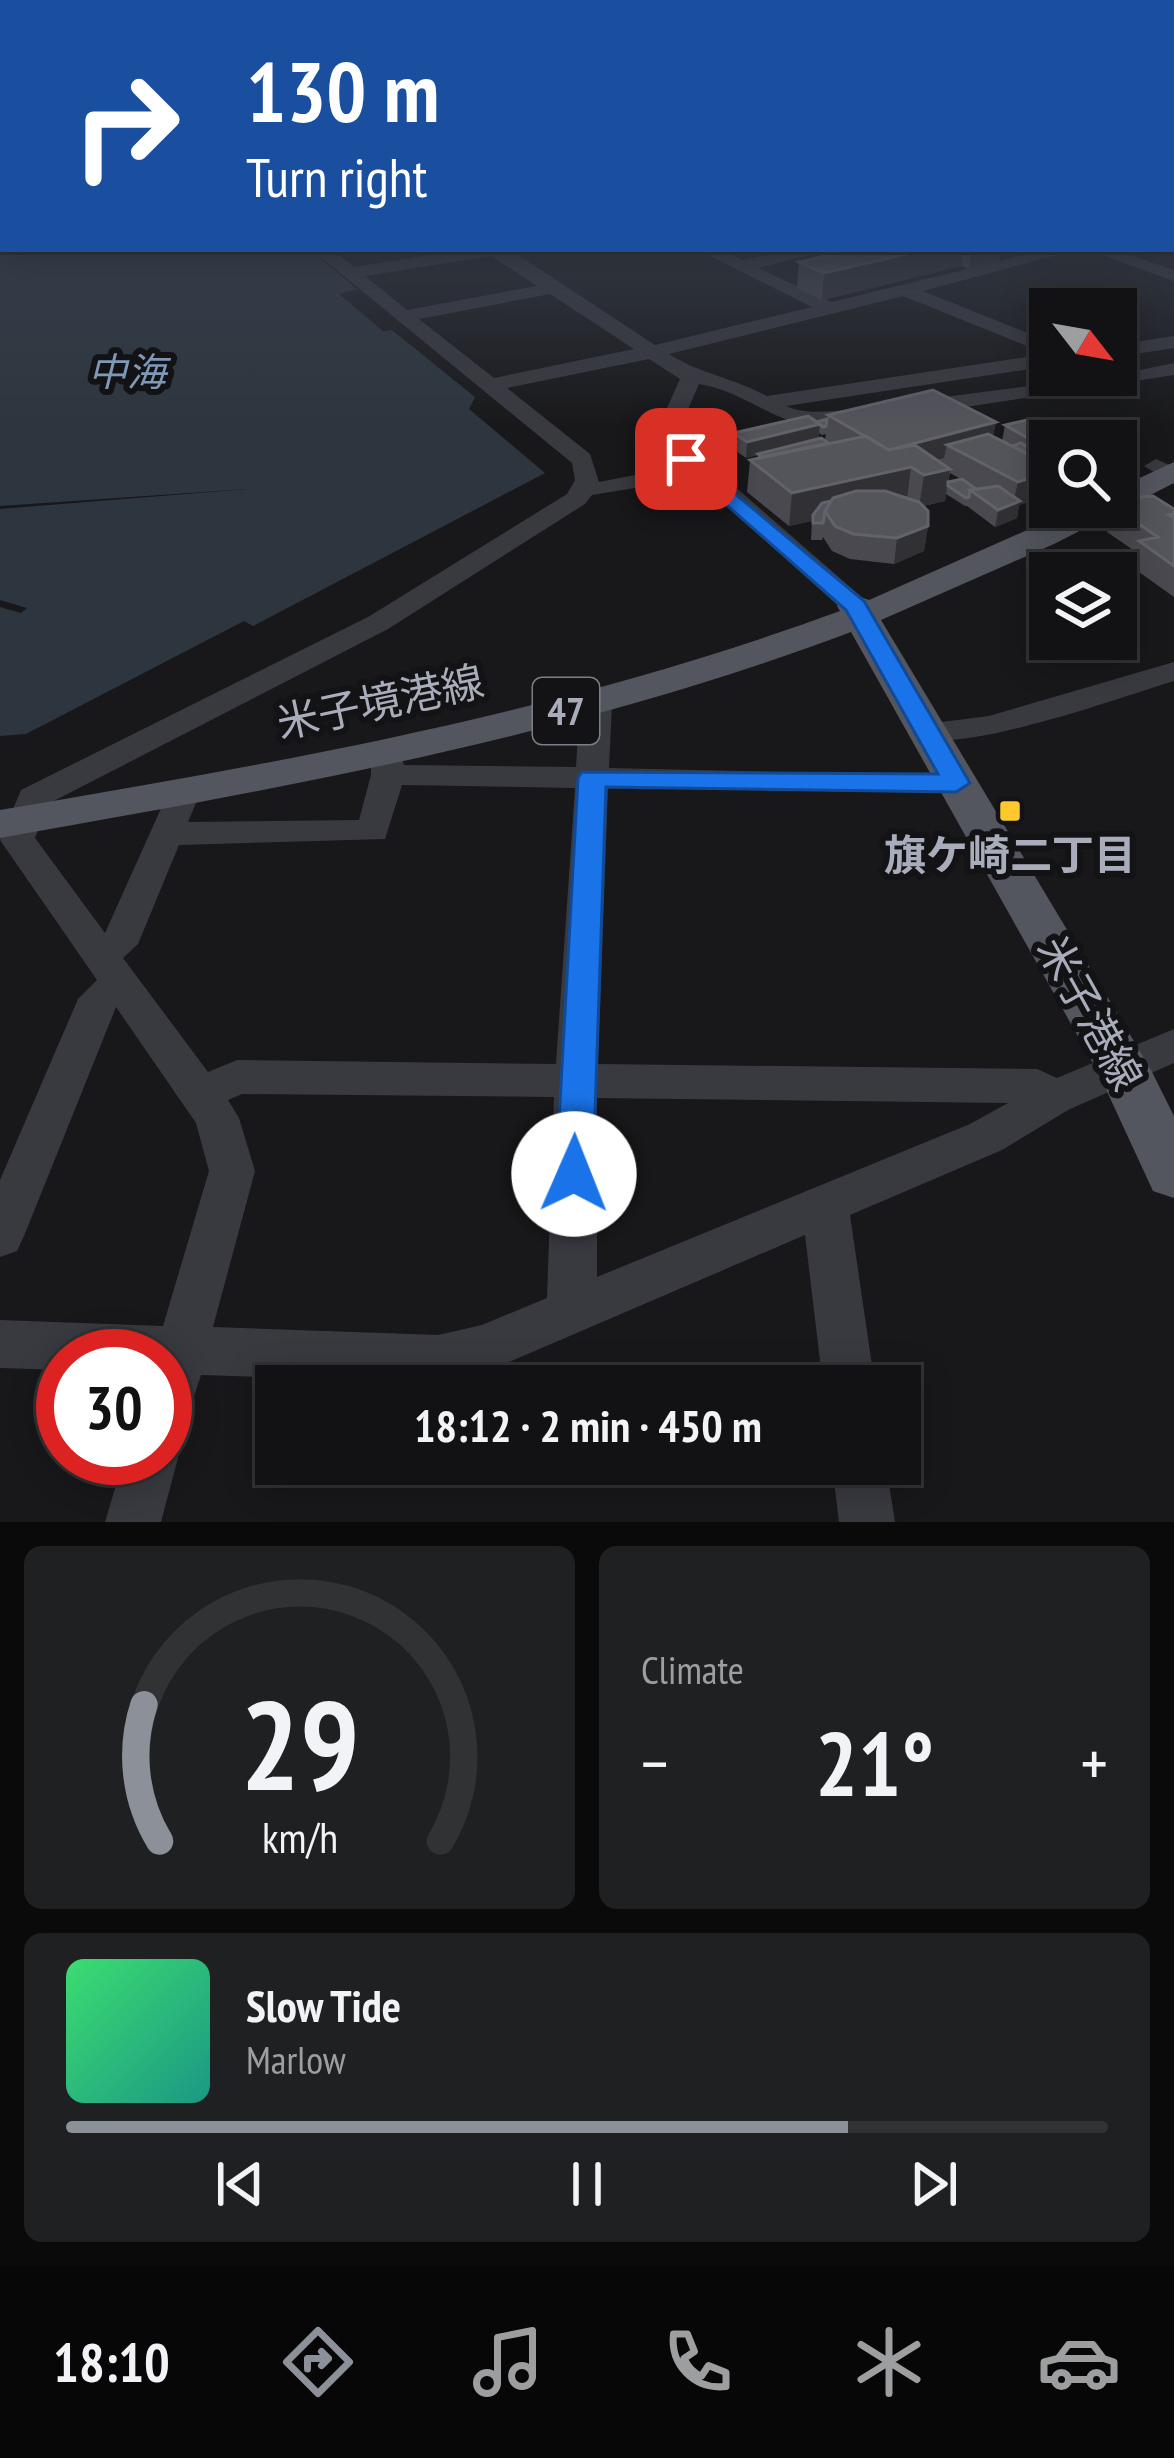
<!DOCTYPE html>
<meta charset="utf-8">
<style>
body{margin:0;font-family:"PT Sans Narrow","Noto Sans JP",sans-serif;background:#1f2022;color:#f1f3f6;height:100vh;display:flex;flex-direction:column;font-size:45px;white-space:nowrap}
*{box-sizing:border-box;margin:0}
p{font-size:39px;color:#9c9ea0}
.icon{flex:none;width:66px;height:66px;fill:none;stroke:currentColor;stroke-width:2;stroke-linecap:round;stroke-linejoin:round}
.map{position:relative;height:1522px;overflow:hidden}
.sheet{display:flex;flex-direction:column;gap:24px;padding:24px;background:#0a0a0b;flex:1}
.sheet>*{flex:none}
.hud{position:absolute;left:0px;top:0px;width:1176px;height:252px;box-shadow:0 6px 30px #0003,0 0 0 3px #313234;background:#1a4fa0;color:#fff;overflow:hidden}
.needle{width:78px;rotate:121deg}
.fabs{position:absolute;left:1029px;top:288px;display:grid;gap:24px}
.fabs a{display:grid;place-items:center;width:108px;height:108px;border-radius:0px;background:#121214;box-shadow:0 6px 30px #0003,0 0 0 3px #313234;font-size:60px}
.speed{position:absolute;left:36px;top:1329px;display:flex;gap:24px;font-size:60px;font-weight:700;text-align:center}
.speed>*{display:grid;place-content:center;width:156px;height:156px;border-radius:50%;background:#121214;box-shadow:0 6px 30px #0003,0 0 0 3px #313234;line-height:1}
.speed .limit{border:18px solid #d22;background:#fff;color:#111}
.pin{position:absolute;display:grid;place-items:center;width:102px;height:102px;color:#fff;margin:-51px;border-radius:24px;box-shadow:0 6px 18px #0006}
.me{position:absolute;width:132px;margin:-66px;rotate:1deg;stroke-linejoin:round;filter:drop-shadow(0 0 9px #0008)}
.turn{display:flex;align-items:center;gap:42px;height:252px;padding:0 48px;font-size:54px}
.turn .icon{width:156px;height:156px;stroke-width:2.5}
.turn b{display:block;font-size:84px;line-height:102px}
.big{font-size:90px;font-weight:700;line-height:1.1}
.sheet .tile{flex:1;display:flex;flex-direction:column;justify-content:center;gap:18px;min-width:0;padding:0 42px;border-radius:18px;background:#1f2022}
.sheet .dial{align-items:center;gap:0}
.dial svg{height:312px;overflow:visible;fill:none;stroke:#313234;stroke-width:7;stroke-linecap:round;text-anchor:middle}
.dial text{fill:#f1f3f6;stroke:none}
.song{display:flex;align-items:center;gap:36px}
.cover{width:144px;height:144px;border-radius:18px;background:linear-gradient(135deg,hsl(140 70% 55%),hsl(170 70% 35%))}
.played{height:12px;border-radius:6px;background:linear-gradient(90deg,#8c9099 75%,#313234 75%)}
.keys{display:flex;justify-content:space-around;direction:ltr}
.heat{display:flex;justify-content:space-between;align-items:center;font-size:66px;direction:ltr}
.sheet .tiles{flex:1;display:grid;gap:24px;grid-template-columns:1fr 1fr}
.tile:last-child{grid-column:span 2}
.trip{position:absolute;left:255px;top:1365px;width:666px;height:120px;border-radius:0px;background:#121214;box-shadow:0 6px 30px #0003,0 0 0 3px #313234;font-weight:700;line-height:120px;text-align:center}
.tab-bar{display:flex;height:192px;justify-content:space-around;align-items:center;background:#070708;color:#9c9ea0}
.tab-bar .icon{width:84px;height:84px}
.tab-bar .selected{color:#8c9099}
.tab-bar b{font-size:54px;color:#f1f3f6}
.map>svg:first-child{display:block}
.water{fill:#2d363f}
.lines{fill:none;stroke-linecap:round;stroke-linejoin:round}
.minor{fill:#393940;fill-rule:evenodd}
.major{fill:#54565f;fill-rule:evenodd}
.wall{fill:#49494f;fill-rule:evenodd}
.shaded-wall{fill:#313135}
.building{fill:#54545b;stroke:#61626a;stroke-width:3}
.route{fill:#1a73e8;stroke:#114b97;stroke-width:3}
.poi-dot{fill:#fec92d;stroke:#131315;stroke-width:4.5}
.labels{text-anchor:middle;stroke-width:12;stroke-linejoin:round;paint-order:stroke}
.far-water-label{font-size:39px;font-style:italic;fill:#7e98b8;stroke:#131315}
.shield{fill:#131315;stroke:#7c7f89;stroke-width:3}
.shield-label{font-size:39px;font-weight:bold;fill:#a9adbb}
.street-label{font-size:42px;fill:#a9adbb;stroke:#131315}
.poi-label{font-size:42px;font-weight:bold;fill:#a9adbb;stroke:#131315}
</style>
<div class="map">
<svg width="1174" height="1522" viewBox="0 0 1174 1522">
<rect width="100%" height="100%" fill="#18181a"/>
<path class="water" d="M0 215 3 249H309L357 289 339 294 383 331 392 330 475 397 469 409 545 473 253 626 244 621 26 734 0 736V607L21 613 27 608 0 600V509L248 489 0 506Z"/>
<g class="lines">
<path class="minor" d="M311 249H331L354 267 468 249H509L655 345 812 307 696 249H719L742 260 798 249H832L758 268 832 302 1049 249H1079L923 291 1050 342V366L786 406C815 420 854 402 873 416 863 424 850 425 837 426 782 433 750 392 699 384L680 428 686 444 865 600 869 606 865 612H845L696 478 592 495 585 504 388 629 48 804 35 838 105 933 172 784H196L201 791 188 822 359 820 371 775V756L387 746 399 749 404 765 576 767 580 704 596 695 612 704 609 768 968 776 973 783 968 790 956 793 608 788 598 1064 1037 1069 1057 1078 1174 1029V1063L1068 1110 1002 1150 850 1215 875 1386H823L805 1235 502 1365 438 1383 201 1375 184 1427 165 1435V1356H63V1370L0 1368V1320L163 1326 209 1171 196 1123 116 1007 24 1236 17 1251 0 1257V1180L78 999 97 980 0 840 21 790 368 617 567 494 575 480 572 463ZM491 256 537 286 407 310 365 276ZM550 294 634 349 494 378 419 319ZM903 296 1047 354 767 396C734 378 700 374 669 354ZM649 359 680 379 658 428 663 447 682 466 599 482 590 454 507 388ZM402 785 575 788 556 1064 237 1060 208 1072 123 958 138 944 179 845 385 839ZM242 1094 554 1097 547 1298 482 1325 438 1335 213 1327 255 1171 239 1118 228 1100ZM597 1098 1008 1103 970 1124 597 1277Z
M1086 249H1112L1174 270V281Z
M1174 336V348L1116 357V345Z
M1174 363V375L913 415 902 408 913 401 1116 375Z
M1156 459 1174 467V484L1144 466Z
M1174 662V681C1133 693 939 764 913 732L918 725 989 716Z
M165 1437 178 1458 161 1522H105L124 1458H165Z
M832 1464H886L895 1522H839Z"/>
<path class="major" d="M1174 462V483L1054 544 881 620 1150 1068 1174 1116V1198L1153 1191 1098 1072 851 632C576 736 289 787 0 838V810C290 761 562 713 840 611L837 606 842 598 855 595 869 600 1079 507H1116V489Z"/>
</g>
<path class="wall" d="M857 249H1002L999 261 969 269 961 266 822 300 797 288 799 262Z
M828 415 996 422 993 436 1002 441 1005 425 1050 441V495L1019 505 1017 518 995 527 967 506H965L946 494 945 501 923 506 928 526 924 551 894 564 850 559 832 551 823 537 822 540H811L812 521 789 526 747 492 750 460 757 458 758 455 746 458 733 449 734 433 817 422 827 419ZM819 433 822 435 826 434 825 439 832 443 818 439ZM950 473 959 478 962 479 948 482Z
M1128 498 1174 509V597L1132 567 1136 552 1107 532 1113 507 1127 502Z"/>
<path class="shaded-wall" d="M928 249H964L961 266 822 300 824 273Z
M972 249H1002L999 261 969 269Z
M996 422 991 446 947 445 944 458 911 467 907 499 825 511 813 515 812 521 789 526 792 493 888 450Z
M820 424 818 440 746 458 747 442Z
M950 469 945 501 919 507 924 475Z
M1050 472V495L1019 505 1017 518 995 527 998 510 1013 504 1018 482Z
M928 526 924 551 894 564 897 538Z"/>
<path class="building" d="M857 249H928L824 273 799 262Z
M933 390 996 422 889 450 828 415Z
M808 416 820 424 747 442 734 433Z
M827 419 826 426 823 427 816 422Z
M1031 419 1069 441H1050V451L1005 425Z
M988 434 1050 465V472L1018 482 947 445Z
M866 436 889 450 915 445 950 469 924 475 911 467 792 493 750 460Z
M821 438 829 443 762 457 758 454Z
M1021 443 1043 457 1037 459 1012 446Z
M962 479 976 489 970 490 969 497 966 498 948 486V482Z
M998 486 1020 501 998 510 970 490Z
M856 491H885L919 502 928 511V526L897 538 853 534 835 526 825 511 833 498Z
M1153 496 1174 509V514L1169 515 1174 518V566L1139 541 1158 537 1114 507 1132 500 1128 498Z
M831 501 825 511 823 523H813V515L822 503Z"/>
<linearGradient id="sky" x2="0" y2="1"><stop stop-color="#0d0d0e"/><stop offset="0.5" stop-color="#373d49"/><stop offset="1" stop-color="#373d49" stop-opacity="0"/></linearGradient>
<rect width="1174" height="428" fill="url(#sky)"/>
<path class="route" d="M686 453 864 601 970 783 956 792 606 787 593 1174 588 1185 574 1190 561 1185 556 1174 578 778 582 772 938 774 846 610 679 463 676 459Z"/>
<rect class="poi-dot" x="998" y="799" width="24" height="24" rx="6"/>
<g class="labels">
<g class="far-water-label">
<text x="127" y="386">中海</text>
</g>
<rect class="shield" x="533" y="678" width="66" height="66" rx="9"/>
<g class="shield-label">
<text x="566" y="725">47</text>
</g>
<g class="street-label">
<text transform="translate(380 702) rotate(-12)" y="15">米子境港線</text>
<text transform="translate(1090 1013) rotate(61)" y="15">米子港線</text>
</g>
<g class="poi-label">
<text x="1010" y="870">旗ケ崎二丁目</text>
</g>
</g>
</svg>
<div class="fabs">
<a><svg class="needle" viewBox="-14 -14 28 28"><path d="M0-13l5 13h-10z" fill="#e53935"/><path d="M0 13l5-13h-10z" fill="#9c9ea0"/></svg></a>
<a><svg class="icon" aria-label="search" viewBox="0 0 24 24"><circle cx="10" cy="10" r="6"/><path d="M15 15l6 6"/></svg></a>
<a><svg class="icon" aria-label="layers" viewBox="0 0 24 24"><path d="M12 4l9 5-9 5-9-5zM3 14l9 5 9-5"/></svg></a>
</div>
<div class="speed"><div class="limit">30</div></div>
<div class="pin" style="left:686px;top:459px;background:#d93025"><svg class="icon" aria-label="arrive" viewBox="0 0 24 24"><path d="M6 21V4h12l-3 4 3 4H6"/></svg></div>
<svg class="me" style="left:574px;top:1174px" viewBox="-20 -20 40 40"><circle r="19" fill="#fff"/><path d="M0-13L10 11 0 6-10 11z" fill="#1a73e8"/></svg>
<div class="trip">18:12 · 2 min · 450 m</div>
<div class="hud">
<div class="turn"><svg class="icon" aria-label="right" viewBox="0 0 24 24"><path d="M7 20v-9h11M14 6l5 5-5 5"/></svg><div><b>130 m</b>Turn right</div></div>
</div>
</div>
<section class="sheet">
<div class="tiles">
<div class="tile dial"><svg viewBox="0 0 100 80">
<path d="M14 69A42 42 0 1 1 86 69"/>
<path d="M14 69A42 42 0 0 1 10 34" stroke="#8c9099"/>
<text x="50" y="56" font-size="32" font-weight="700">29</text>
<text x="50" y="72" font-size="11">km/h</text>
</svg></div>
<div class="tile"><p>Climate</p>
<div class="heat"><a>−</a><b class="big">21°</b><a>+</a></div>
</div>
<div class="tile">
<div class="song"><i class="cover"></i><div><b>Slow Tide</b><p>Marlow</p></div></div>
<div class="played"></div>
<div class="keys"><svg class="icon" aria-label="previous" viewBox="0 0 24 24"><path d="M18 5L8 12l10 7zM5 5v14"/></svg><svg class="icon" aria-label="pause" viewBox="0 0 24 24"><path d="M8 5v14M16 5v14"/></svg><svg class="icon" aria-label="next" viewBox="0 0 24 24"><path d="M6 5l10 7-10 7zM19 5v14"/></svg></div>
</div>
</div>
</section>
<nav class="tab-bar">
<b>18:10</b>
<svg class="icon selected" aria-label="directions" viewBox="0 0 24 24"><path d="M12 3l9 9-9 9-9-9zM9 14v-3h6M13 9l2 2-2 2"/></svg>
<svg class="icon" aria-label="music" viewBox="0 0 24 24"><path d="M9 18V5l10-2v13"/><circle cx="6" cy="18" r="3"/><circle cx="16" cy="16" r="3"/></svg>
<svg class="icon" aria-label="phone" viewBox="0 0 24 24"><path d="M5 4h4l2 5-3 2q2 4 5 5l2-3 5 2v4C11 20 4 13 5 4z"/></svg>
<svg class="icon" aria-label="climate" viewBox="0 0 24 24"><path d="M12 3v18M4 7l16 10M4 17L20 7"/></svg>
<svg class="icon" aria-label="car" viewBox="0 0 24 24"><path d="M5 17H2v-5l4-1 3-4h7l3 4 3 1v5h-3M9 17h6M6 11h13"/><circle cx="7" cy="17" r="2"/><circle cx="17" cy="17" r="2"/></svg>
</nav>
